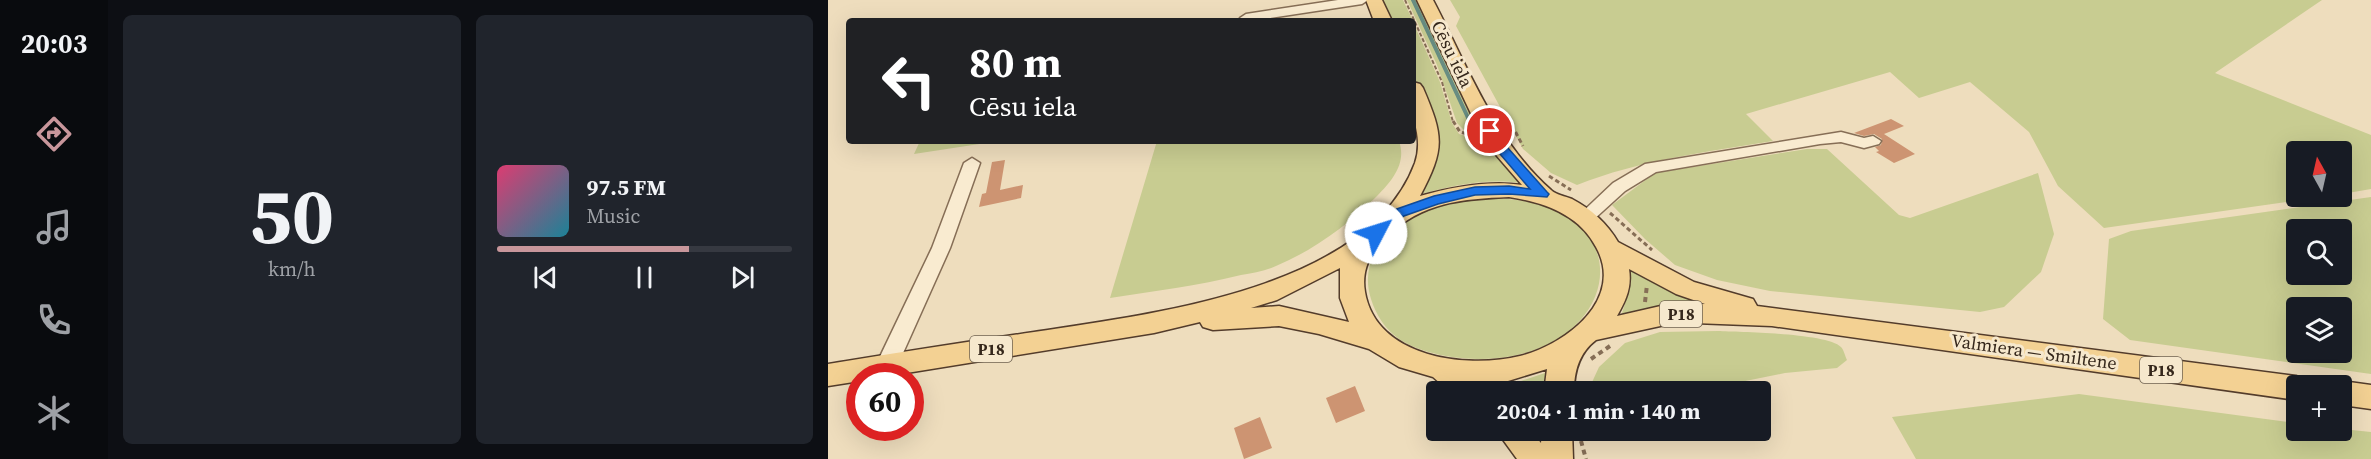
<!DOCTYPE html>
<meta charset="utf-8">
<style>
body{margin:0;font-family:"Source Serif 4",serif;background:#20242c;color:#f1f3f6;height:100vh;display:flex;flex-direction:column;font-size:22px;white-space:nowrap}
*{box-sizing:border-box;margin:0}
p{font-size:20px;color:#9ea1a6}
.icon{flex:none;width:33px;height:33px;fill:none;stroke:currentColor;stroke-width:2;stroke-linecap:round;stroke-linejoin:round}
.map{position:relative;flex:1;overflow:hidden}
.panel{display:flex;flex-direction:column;gap:15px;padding:15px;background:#0d0f14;width:720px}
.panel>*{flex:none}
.banner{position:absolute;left:18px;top:18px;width:570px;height:126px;border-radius:6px;box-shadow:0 6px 24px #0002;background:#202124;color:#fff;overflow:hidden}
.needle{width:39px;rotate:352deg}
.controls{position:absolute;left:1458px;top:141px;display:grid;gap:12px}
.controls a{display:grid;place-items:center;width:66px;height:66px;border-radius:6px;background:#171b24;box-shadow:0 6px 24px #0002;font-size:30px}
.speed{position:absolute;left:18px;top:363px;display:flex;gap:12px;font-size:30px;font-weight:700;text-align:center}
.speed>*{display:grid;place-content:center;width:78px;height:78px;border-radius:50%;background:#171b24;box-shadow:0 6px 24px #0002;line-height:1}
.speed .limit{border:9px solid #d22;background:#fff;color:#111}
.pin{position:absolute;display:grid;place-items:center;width:51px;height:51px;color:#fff;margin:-26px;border:3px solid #fff;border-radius:50%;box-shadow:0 2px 6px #0007}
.me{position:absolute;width:66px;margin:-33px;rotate:50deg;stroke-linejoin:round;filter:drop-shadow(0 0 4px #0008)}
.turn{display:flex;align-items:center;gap:21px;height:126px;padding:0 24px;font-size:27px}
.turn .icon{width:78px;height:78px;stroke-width:2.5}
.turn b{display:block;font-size:42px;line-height:51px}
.panel .tile{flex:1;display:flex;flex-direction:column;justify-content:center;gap:9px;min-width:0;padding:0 21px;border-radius:9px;background:#20242c}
.panel .dial{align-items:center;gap:0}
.dial b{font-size:78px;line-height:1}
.song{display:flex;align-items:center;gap:18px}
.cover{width:72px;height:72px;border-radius:9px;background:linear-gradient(135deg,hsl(340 70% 55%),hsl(190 70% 35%))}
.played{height:6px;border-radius:3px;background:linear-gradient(90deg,#c8969b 65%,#363941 65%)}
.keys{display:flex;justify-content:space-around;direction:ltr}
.panel .tiles{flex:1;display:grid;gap:15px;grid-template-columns:repeat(2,1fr)}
.trip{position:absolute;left:598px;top:381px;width:345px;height:60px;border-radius:6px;background:#171b24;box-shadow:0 6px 24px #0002;font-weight:700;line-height:60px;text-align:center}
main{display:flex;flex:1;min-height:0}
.menu{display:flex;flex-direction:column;width:108px;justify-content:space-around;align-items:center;background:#090b0e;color:#9ea1a6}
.menu .icon{width:42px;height:42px}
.menu .active{color:#c8969b}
.menu b{font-size:27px;color:#f1f3f6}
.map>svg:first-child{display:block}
.green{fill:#c8cc91;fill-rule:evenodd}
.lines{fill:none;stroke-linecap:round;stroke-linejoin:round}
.stream-far1{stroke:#688d82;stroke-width:4}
.stream{stroke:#688d82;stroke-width:4.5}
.building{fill:#cd9472}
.minor-casing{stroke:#866e56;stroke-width:3}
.major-casing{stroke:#533c2b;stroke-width:3}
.path-far2{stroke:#866e56;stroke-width:2;stroke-dasharray:4 2;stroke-linecap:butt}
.path-far1{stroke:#866e56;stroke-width:3;stroke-dasharray:4.5 3;stroke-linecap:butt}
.path{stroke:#866e56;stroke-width:4;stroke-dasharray:5 4;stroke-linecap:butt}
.minor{fill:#f9ebd0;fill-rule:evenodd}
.major{fill:#f3d193;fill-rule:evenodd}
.route{fill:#1a73e8;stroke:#114b97;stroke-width:1.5}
.labels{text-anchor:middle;stroke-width:6;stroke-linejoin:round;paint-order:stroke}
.shield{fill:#f6e8cd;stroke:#6f6150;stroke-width:1.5}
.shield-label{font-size:16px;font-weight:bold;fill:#35271b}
.street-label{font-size:18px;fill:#35271b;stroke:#f6e8cd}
</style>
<main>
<nav class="menu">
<b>20:03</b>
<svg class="icon active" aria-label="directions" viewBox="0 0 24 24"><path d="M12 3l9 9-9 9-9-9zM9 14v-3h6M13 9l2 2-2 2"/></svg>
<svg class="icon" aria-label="music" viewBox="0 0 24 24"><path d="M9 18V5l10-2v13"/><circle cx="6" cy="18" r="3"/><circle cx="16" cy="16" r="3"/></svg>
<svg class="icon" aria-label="phone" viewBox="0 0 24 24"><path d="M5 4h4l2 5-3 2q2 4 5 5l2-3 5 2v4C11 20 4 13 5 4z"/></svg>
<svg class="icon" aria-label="climate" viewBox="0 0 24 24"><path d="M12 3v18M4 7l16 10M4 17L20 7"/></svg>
</nav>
<section class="panel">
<div class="tiles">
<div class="tile dial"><b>50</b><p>km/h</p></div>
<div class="tile">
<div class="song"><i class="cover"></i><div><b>97.5 FM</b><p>Music</p></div></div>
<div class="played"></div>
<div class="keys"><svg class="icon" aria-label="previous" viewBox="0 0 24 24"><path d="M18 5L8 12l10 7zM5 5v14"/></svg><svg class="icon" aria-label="pause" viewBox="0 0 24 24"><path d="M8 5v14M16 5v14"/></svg><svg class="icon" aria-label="next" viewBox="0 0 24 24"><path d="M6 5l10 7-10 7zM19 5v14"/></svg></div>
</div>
</div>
</section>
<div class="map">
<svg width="1543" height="459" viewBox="0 0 1543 459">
<rect width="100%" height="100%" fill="#eeddbd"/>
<path class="green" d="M554 0H575L585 21H563Z
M579 0H590L653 132 639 133 629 123 609 65Z
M622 0H1494L1387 73 1543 135V189L1514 194V152H1468V196L1493 197 1276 228 1230 186 1201 132 1142 82 1091 98 1062 72 918 114 945 141C878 152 812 160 749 185L723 173 695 149 628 26 632 17Z
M585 22 612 82 624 123 631 134 638 136 655 135 671 160 692 183C657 178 622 186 589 195L610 158V137L585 75Z
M92 141H171L86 154Z
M329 141H571C579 163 564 181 549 196 520 225 486 250 448 266 437 271 424 273 413 275 370 286 326 291 282 298Z
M979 149H999L1071 215 1082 218 1210 173 1226 234 1213 272 1176 307 1152 312 942 291 889 280 847 265 817 239 784 205 827 173Z
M1543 197V374L1302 340 1275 319 1281 239 1303 231ZM1468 230H1514V274H1468ZM1468 308H1514V352H1468Z
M658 198C823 197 798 357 654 359 628 359 594 354 571 339 557 329 548 315 543 299 530 258 560 227 596 211 616 202 637 200 658 198Z
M802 269 880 305 798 316 794 313 801 291Z
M890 331C912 332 999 333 1013 347 1016 350 1017 356 1019 360L1009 368 957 373 868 391H760L771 367 797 343 832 332Z
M717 373 720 374V391H651L650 385 693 381Z
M1251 394 1468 423V430H1514V429L1543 432V459H1088L1064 417Z"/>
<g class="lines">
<path class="stream-far1" d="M585 0 642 122"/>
<path class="stream" d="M641 121 646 131"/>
</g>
<path class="building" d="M1063 119 1076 126 1056 134 1087 154 1066 163 1048 152 1051 151 1047 147 1053 145 1054 139 1046 134 1036 136 1026 133Z
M177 160 172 190 195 185 193 198 151 207 154 194 158 193 164 162Z
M527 386 537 411 508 423 498 398Z
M432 417 444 448 416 459 406 428Z"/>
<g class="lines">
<defs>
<path id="minor" d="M510 0H540L534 4 423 21H413L412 18 418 14Z
M1013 132 1036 138 1045 136 1053 141 1051 144 1036 148 1013 142 992 144 828 172 797 191 764 221H752L749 217 785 183 817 164Z
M144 158 152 163 122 248 67 371 59 373 51 371 48 365 104 248 136 163Z"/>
<path id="major" d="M538 0H554L564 21H546Z
M589 0H605C639 65 667 141 723 190 728 195 737 196 744 199 763 209 779 223 790 242L866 282 925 299 929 306 1468 376 1478 380 1481 386H1468V400L944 326 866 323 837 325 768 340C751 353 746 371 746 392H716L719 369 680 381 652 382 657 392H622L605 377 571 367 541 349 491 334 451 326 385 330 375 327 372 322 326 333 60 376H32V381L0 386V364C69 353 137 342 206 332 322 314 540 290 587 163 593 145 589 132 585 114 583 104 585 92 585 82L592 84 595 88C616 137 617 149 592 196 624 187 660 180 694 185L656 141ZM681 197C715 202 751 214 768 247 797 299 739 344 692 356 639 369 548 358 537 292 533 269 543 252 559 236 595 202 634 199 681 197ZM512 268V298L521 322 451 306 423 308 449 300ZM801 269 848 294 877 304 837 305 789 316C798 300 804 287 801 269Z
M1514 381 1543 385V409L1514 405V386H1503Z
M668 430H702L713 443 714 430H744L745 459H689Z"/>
</defs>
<use href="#minor" class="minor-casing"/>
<use href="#major" class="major-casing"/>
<path class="path-far2" d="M577 0 614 82 625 122"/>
<path class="path-far1" d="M625 121 632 132 645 135
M681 129 687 131 695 146
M721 176 743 190
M782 213 824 250"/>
<path class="path" d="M817 302 819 285
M763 359 782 346
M753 441 758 459"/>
<use href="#minor" class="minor"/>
<use href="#major" class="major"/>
</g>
<path class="route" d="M662 128 666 129 672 139 719 192 721 194 719 197 681 194 647 195 610 204 576 216 553 236H543L541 233 543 229 566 210 606 196 647 187 681 186 702 189 661 141 656 131Z"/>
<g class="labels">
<g class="shield">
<rect x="832" y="301" width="42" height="26" rx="4.5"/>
<rect x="142" y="336" width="42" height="26" rx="4.5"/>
<rect x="1312" y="357" width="42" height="26" rx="4.5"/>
</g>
<g class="shield-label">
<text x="853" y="320">P18</text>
<text x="163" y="355">P18</text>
<text x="1333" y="376">P18</text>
</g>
<g class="street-label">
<text transform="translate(624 54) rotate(64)" y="6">Cēsu iela</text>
<text transform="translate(1206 352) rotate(8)" y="6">Valmiera — Smiltene</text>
</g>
</g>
</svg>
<div class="controls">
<a><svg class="needle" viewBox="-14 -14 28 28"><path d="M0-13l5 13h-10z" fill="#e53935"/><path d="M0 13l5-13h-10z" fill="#9ea1a6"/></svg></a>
<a><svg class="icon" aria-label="search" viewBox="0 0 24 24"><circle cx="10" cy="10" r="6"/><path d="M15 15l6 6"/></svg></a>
<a><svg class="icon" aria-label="layers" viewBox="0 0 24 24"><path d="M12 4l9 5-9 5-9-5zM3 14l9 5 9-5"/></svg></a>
<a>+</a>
</div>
<div class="speed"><div class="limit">60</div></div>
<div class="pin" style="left:662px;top:131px;background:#d93025"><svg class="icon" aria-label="arrive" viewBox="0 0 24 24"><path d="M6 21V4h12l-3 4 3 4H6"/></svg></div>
<svg class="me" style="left:548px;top:233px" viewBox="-20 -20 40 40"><circle r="19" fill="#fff"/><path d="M0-13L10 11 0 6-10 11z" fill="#1a73e8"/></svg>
<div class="trip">20:04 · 1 min · 140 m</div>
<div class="banner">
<div class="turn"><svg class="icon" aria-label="left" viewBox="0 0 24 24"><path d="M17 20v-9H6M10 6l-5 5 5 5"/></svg><div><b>80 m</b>Cēsu iela</div></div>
</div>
</div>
</main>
